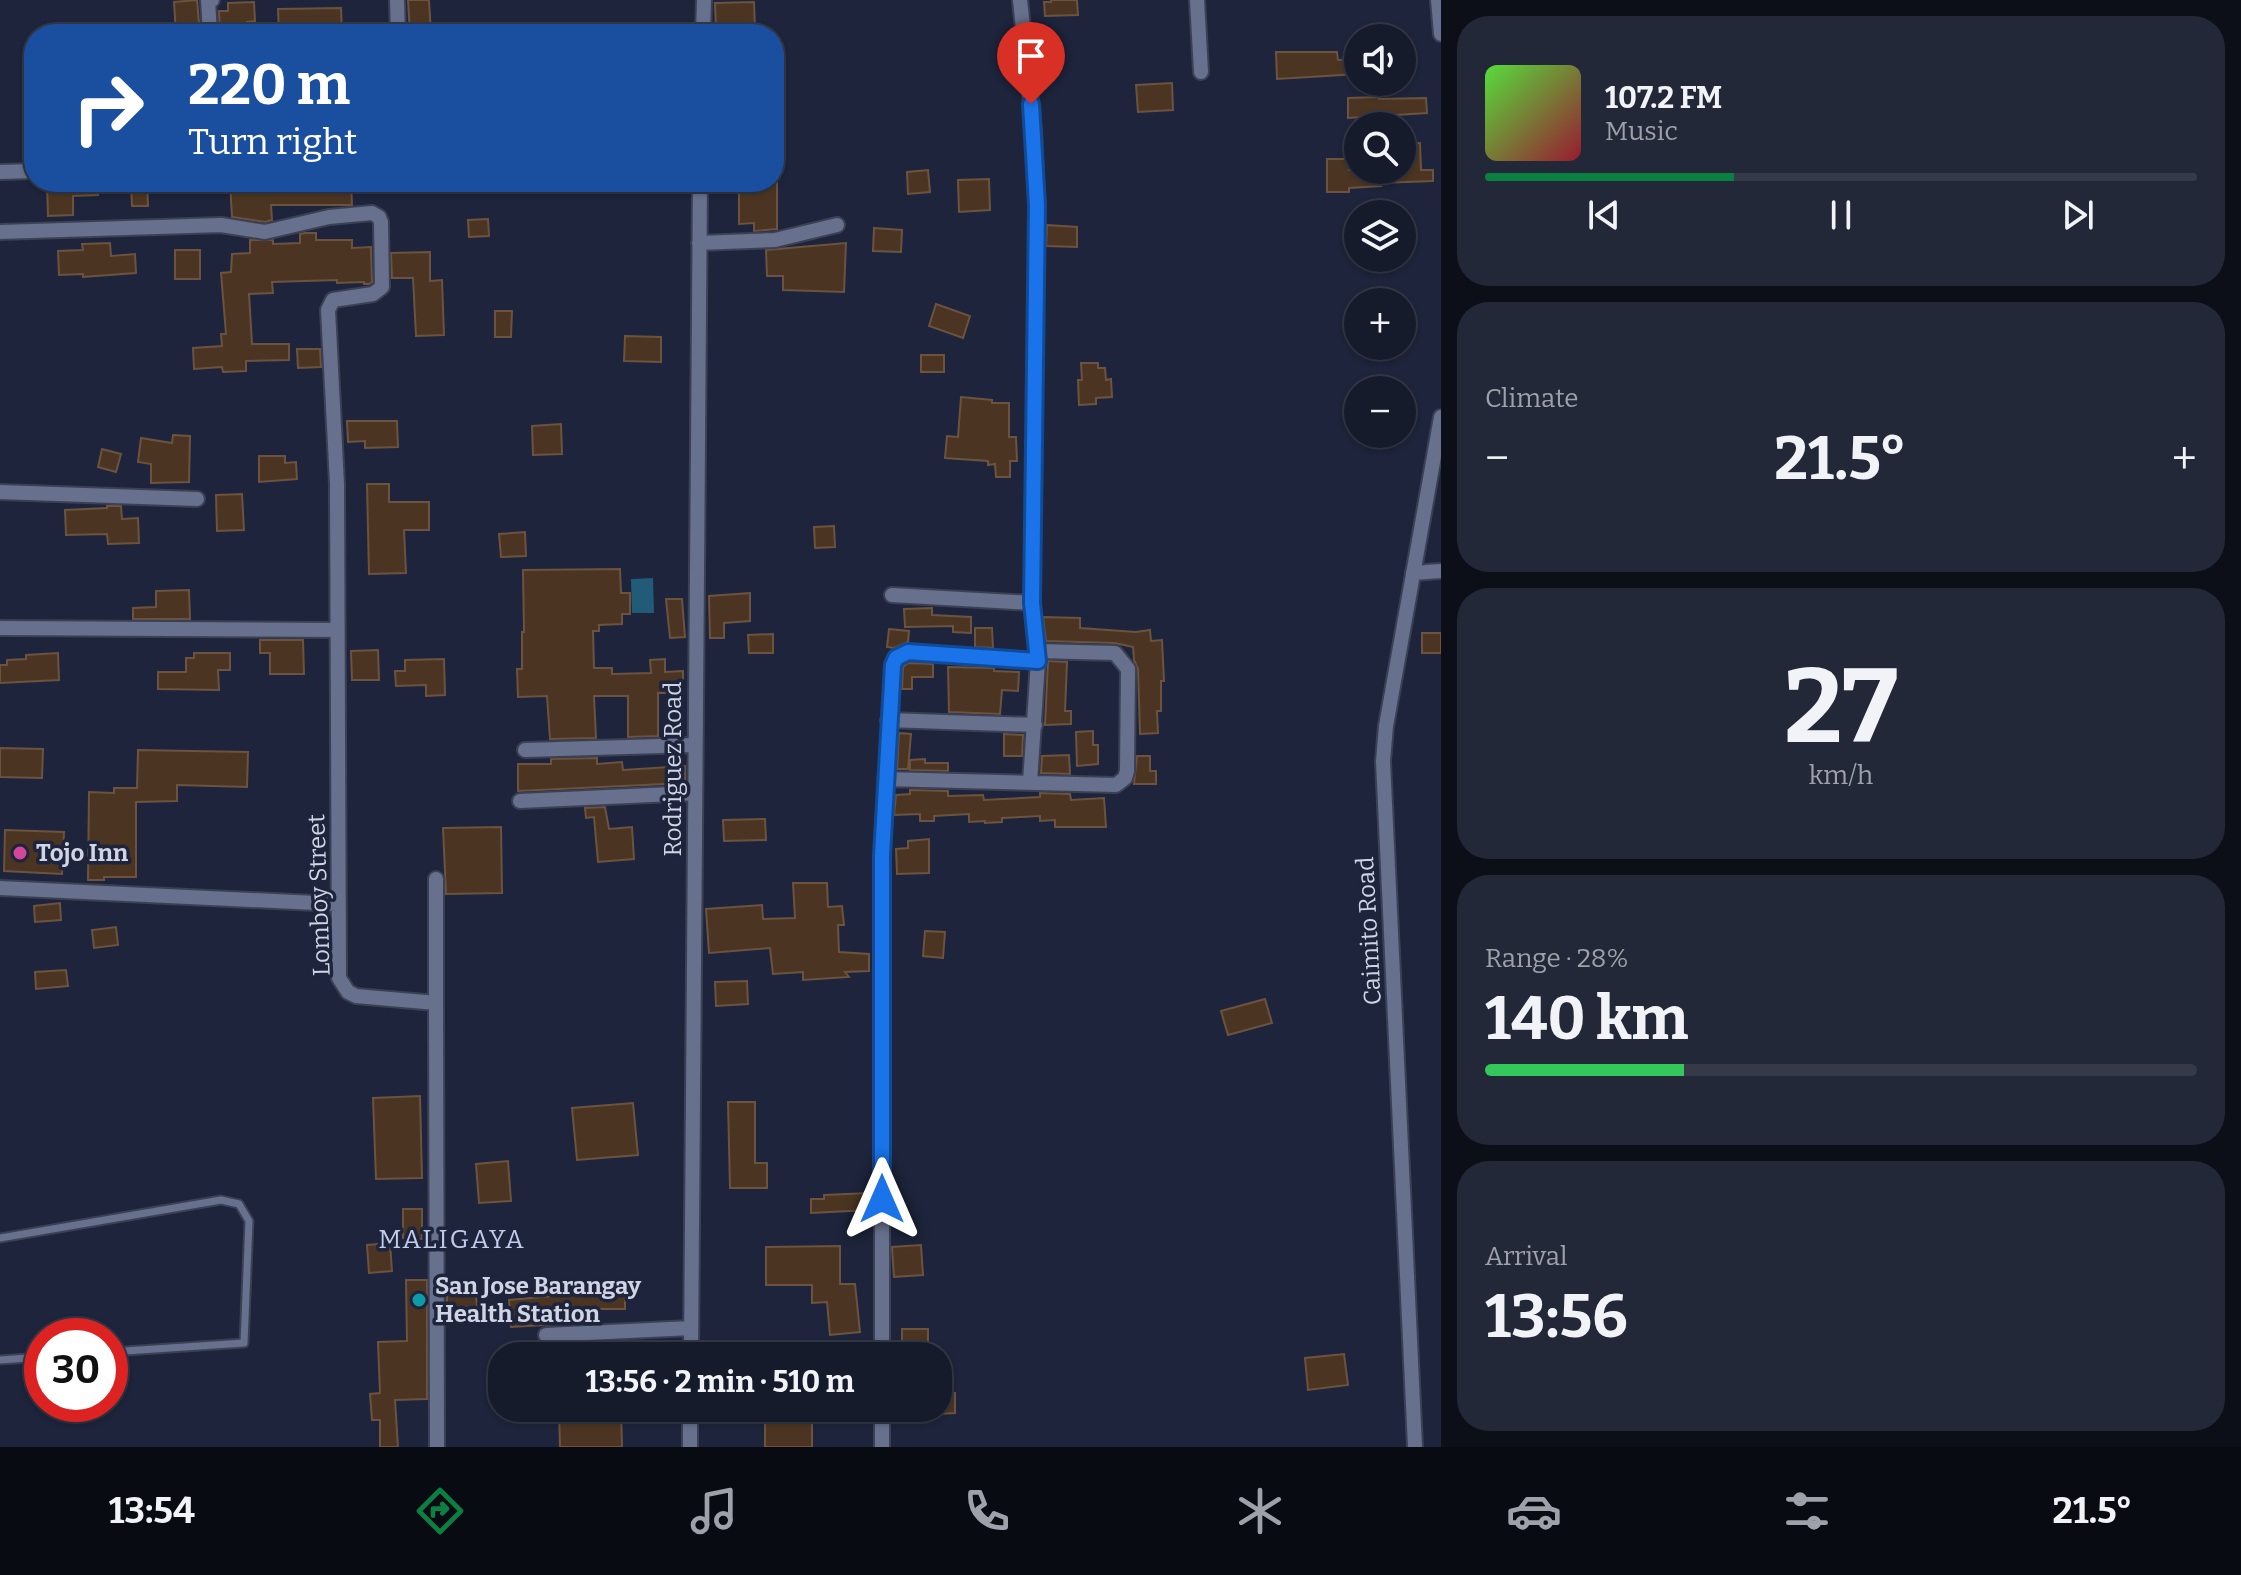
<!DOCTYPE html>
<meta charset="utf-8">
<style>
body{margin:0;font-family:Bitter,serif;background:#232838;color:#f1f3f6;height:100vh;display:flex;flex-direction:column;font-size:30px;white-space:nowrap}
*{box-sizing:border-box;margin:0}
p{font-size:26px;color:#9ea1a9}
.icon{flex:none;width:44px;height:44px;fill:none;stroke:currentColor;stroke-width:2;stroke-linecap:round;stroke-linejoin:round}
.map{position:relative;flex:1;overflow:hidden}
.drawer{display:flex;flex-direction:column;gap:16px;padding:16px;background:#0c0f18;width:800px}
.drawer>*{flex:none}
.hud{position:absolute;left:24px;top:24px;width:760px;height:168px;border-radius:32px;box-shadow:0 2px 6px #0004,0 0 0 2px #353948;background:#1a4fa0;color:#fff;overflow:hidden}
.tools{position:absolute;left:1344px;top:24px;display:grid;gap:16px}
.tools a{display:grid;place-items:center;width:72px;height:72px;border-radius:50%;background:#161b2c;box-shadow:0 2px 6px #0004,0 0 0 2px #353948;font-size:40px}
.speed{position:absolute;left:24px;top:1318px;display:flex;gap:16px;font-size:40px;font-weight:700;text-align:center}
.speed>*{display:grid;place-content:center;width:104px;height:104px;border-radius:50%;background:#161b2c;box-shadow:0 2px 6px #0004,0 0 0 2px #353948;line-height:1}
.speed .limit{border:12px solid #d22;background:#fff;color:#111}
.pin{position:absolute;display:grid;place-items:center;width:68px;height:68px;color:#fff;margin:-82px -34px;border-radius:50% 50% 50% 0;rotate:-45deg;box-shadow:0 0 8px #0007}
.pin .icon{rotate:45deg}
.me{position:absolute;width:88px;margin:-44px;rotate:0deg;stroke-linejoin:round;filter:drop-shadow(0 0 6px #0008)}
.turn{display:flex;align-items:center;gap:28px;height:168px;padding:0 32px;font-size:36px}
.turn .icon{width:104px;height:104px;stroke-width:2.5}
.turn b{display:block;font-size:56px;line-height:68px}
.big{font-size:60px;font-weight:700;line-height:1.1}
.drawer .tile{flex:1;display:flex;flex-direction:column;justify-content:center;gap:12px;min-width:0;padding:0 28px;border-radius:32px;background:#232838}
.drawer .dial{align-items:center;gap:0}
.dial b{font-size:104px;line-height:1}
.song{display:flex;align-items:center;gap:24px}
.cover{width:96px;height:96px;border-radius:12px;background:linear-gradient(135deg,hsl(110 70% 55%),hsl(350 70% 35%))}
.played{height:8px;border-radius:4px;background:linear-gradient(90deg,#0b8043 35%,#353948 35%)}
.keys{display:flex;justify-content:space-around;direction:ltr}
.heat{display:flex;justify-content:space-between;align-items:center;font-size:44px;direction:ltr}
.charge{height:12px;border-radius:6px;background:linear-gradient(90deg,#34c759 28%,#353948 0)}
.trip{position:absolute;left:488px;top:1342px;width:464px;height:80px;border-radius:32px;background:#161b2c;box-shadow:0 2px 6px #0004,0 0 0 2px #353948;font-weight:700;line-height:80px;text-align:center}
.menu{display:flex;height:128px;justify-content:space-around;align-items:center;background:#090b12;color:#9ea1a9}
.menu .icon{width:56px;height:56px}
.menu .active{color:#0b8043}
.menu b{font-size:36px;color:#f1f3f6}
main{display:flex;flex:1;min-height:0}
.map>svg:first-child{display:block}
.water{fill:#225b78}
.building{fill:#4b3522;stroke:#6b533f;stroke-width:2}
.lines{fill:none;stroke-linecap:round;stroke-linejoin:round}
.service-casing{stroke:#3b4054;stroke-width:11}
.minor-casing{stroke:#3b4054;stroke-width:18}
.service{stroke:#67708c;stroke-width:7}
.minor{stroke:#67708c;stroke-width:14}
.route-casing{stroke:#114b97;stroke-width:20}
.route{stroke:#1a73e8;stroke-width:14}
.hotel-dot{fill:#d1479c;stroke:#1d243b;stroke-width:3}
.culture-dot{fill:#0f9aa8;stroke:#1d243b;stroke-width:3}
.labels{text-anchor:middle;stroke-width:7;stroke-linejoin:round;paint-order:stroke}
.street-label{font-size:24px;fill:#d0d5e5;stroke:#1d243b}
.poi-label{font-size:24px;font-weight:bold;fill:#d0d5e5;stroke:#1d243b;text-anchor:start}
.neighbourhood-label{font-size:26px;letter-spacing:2px;fill:#c1cceb;stroke:#1d243b}
</style>
<main>
<div class="map">
<svg width="1441" height="1447" viewBox="0 0 1441 1447">
<rect width="100%" height="100%" fill="#1d243b"/>
<path class="water" d="M653 578 654 613H632L631 579Z"/>
<path class="building" d="M197 0 200 34H176L174 2Z
M408 0H429L431 34H410Z
M1051 0H1077L1078 15 1045 16 1044 2H1051Z
M254 2 255 21 247 22V32L220 34 219 11H228V3Z
M754 2 755 30 716 31 715 3Z
M341 8 342 33 279 34 278 9Z
M1276 52H1337L1338 60 1358 59V74L1277 79Z
M1172 83 1173 110 1138 112 1136 85Z
M1379 97V99L1426 98 1427 113 1348 118V98Z
M1420 143 1421 170H1433V181L1380 183 1381 186 1349 188V192H1327V159H1349V170H1402V144Z
M928 170 930 192 908 194 907 172Z
M989 179 990 210 959 212 958 180Z
M47 182H97L98 195 73 196V215L48 216Z
M230 182H291V189H331L330 182H351L352 205H271L272 220 265 222 232 217Z
M739 182H777V229L754 231V223L739 224Z
M147 183 148 206H132L131 184Z
M488 219 489 236 469 237 468 220Z
M1047 225 1077 227V247L1046 246Z
M874 228 902 230 901 252 873 251Z
M305 233H316V240H352V248L371 247 372 282 369 284H364V282L337 283V280L272 282 273 293 249 294 252 344H289V360L246 361V371L223 372 222 367 194 369 193 348 222 346 221 334H226L221 273 231 272 232 254 250 253V240H273V244L300 243V234Z
M110 243 111 256 135 254 136 273 83 277V274L59 275 58 251 83 250 82 244Z
M846 243 844 292 783 290V276H767L766 250Z
M175 250H200V279H175Z
M430 252V281L442 280 444 335 416 336 413 278H392L391 253Z
M936 304 970 316 963 338 929 326Z
M495 311H512L511 337H495Z
M625 336 661 337V362L624 361Z
M297 349H320L321 367 298 368Z
M921 355H944V372H921Z
M1081 363H1098V368H1105L1106 380 1111 379 1112 397 1096 398V404L1079 405 1078 380H1082Z
M961 397 992 400V403H1009V437H1016L1017 461H1010V477H996L995 464 988 465V461L945 458 947 436 958 437Z
M347 421H397L398 447 365 448V441L348 442Z
M561 424 562 454 533 455 532 426Z
M173 435 190 436 189 482 151 483V464L138 462 141 438 172 443Z
M102 449 121 454 116 472 98 467Z
M259 456H285V463L296 462 297 479 259 482Z
M367 484H389V502H429V530H404L406 573 369 574Z
M242 494 244 530 217 531 216 495Z
M107 506H121L122 519 138 518 139 543 108 544 107 534 66 535 65 510 107 508Z
M834 526 835 547 815 548 814 527Z
M525 532 526 556 501 557 499 534Z
M620 569 621 593H630V614H622V624L599 625V631H593L594 668H612V674L651 673 650 660 665 659V672L683 671V693H658V736L628 737V696H594L596 738 550 739 547 696 518 697 517 669H522V632H524L523 570Z
M189 590 190 619H133V608L156 607V591Z
M750 593V621L724 623V638H710L709 596Z
M666 599H682L685 637 670 638Z
M932 608V615L971 617V633L953 632V626L905 627 904 609Z
M1043 617 1080 618V628L1136 632 1150 630 1151 641 1162 640 1164 681H1161V711H1157L1158 733 1140 734 1138 669 1134 660 1133 647 1115 643 1046 641Z
M975 628H992L993 648 975 647Z
M889 629 909 631 908 642 894 648 887 647Z
M1422 633H1441V653H1422Z
M773 634V653H749L748 635Z
M260 640H303L304 674H270V653H260Z
M378 650 379 680H352L351 651Z
M58 653 59 680 0 683V665H7V660L26 659V655Z
M194 653H230V670H218L219 690 158 689V672H186V658H194Z
M444 659 445 695 426 696V685L396 686 395 671H405V660Z
M1048 661 1067 662 1065 711H1071V724L1045 725Z
M908 663 933 664V677H912V689H902L903 667Z
M948 667 994 668V671L1019 672 1018 691 1002 690 1000 714 949 712Z
M1093 731V745H1098V764L1077 766 1076 732Z
M899 733 911 734 908 769H897Z
M1004 734 1023 735 1022 756H1004Z
M0 748 43 749 42 778 0 777Z
M138 750 248 752 247 787 177 785V801L136 802V877H104V880H88L89 792 114 793V788H137Z
M1069 755 1070 774 1041 773 1042 756Z
M1137 756H1150V771H1156V784H1134Z
M597 758V764L622 762 623 770 685 766V783L518 791V764H551V759Z
M925 759V763H948V771L910 770V760Z
M910 790 948 791V796L983 795 984 800 1040 797V793L1070 794 1071 800 1104 798 1106 827H1055V820L1040 821V816L1002 818V822L985 823V821L969 822V814L934 816V821H920V814L894 815 896 795 910 794Z
M605 807 609 829 632 827 634 859 598 862 594 817 586 818 585 808Z
M765 819 766 840 724 841 723 820Z
M501 827 502 893 446 894 443 828Z
M5 830 64 832 62 874 4 871Z
M929 839V873L897 874 896 849 908 848V841Z
M793 883H827L828 907 842 906 844 925H838L839 952 869 954V971L845 972 849 977 803 980V972L773 974 770 948 709 953 706 909 762 905 763 919 795 918Z
M60 903 61 920 35 922 34 906Z
M116 927 118 945 94 948 92 930Z
M925 931 945 932 943 958 923 956Z
M66 970 68 986 36 989 35 972Z
M747 981 748 1004 716 1006 715 982Z
M1265 999 1272 1023 1228 1035 1221 1011Z
M420 1096 422 1178 376 1179 373 1098Z
M728 1102H755V1163H767V1188H730Z
M633 1103 638 1155 577 1160 572 1108Z
M508 1161 511 1201 479 1203 476 1164Z
M869 1193V1210L811 1213V1199H824V1195Z
M403 1209H422V1239L403 1238Z
M390 1243 392 1271 369 1273 367 1245Z
M921 1245 923 1275 894 1277 892 1247Z
M840 1246V1284H855L860 1332 830 1335 827 1302 812 1303V1285H766V1247Z
M406 1280H427V1399L395 1400 398 1447H380V1420H372L370 1394 380 1393 378 1342 407 1341Z
M625 1282V1309H577V1323L511 1327 509 1300 585 1293V1283Z
M475 1283 477 1307 447 1309V1285Z
M902 1329H928V1356H902Z
M1344 1354 1348 1385 1308 1390 1305 1358Z
M955 1393V1413L938 1414V1394Z
M559 1408H621L622 1447H560Z
M765 1408H812V1447H765Z"/>
<g class="lines">
<defs>
<path id="service" d="M0 1238 221 1200 239 1204 249 1221 244 1343 110 1352
M0 1360 42 1357"/>
<path id="minor" d="M397 0 398 34
M1020 0 1034 131 1037 205 1032 603 1038 661 1030 783
M1197 0 1201 72
M1438 0 1441 34
M210 34 208 0H212
M703 34 704 0
M0 172 34 171
M0 232 221 225 265 232 329 217 372 213 379 217 381 222 382 287 373 294 333 300 328 310 337 484 339 978 348 992 356 996 436 1003 437 1447
M699 243 775 240 837 225
M0 492 197 499
M1413 573 1441 571
M892 595 1032 603
M0 628 337 630
M888 720 1035 725
M525 750 695 745
M885 779 1116 785 1125 778 1127 771 1128 669 1115 653 1038 651
M520 801 695 793
M0 888 337 904
M436 1003V879
M546 1335 691 1328
M691 1356 700 182
M882 1356V855L893 665 896 658 908 652 1038 661
M882 1408V1447
M690 1447V1408
M1415 1447 1383 761 1386 726 1441 417"/>
</defs>
<use href="#service" class="service-casing"/>
<use href="#minor" class="minor-casing"/>
<use href="#service" class="service"/>
<use href="#minor" class="minor"/>
</g>
<g class="lines">
<defs>
<path id="route" d="M882 1199V855L893 665 896 658 908 652 1038 661 1032 603 1037 205 1031 104"/>
</defs>
<use href="#route" class="route-casing"/>
<use href="#route" class="route"/>
</g>
<circle class="hotel-dot" cx="20" cy="853" r="8"/>
<circle class="culture-dot" cx="419" cy="1300" r="8"/>
<g class="labels">
<g class="street-label">
<text transform="translate(673 769) rotate(-90)" y="8">Rodriguez Road</text>
<text transform="translate(319 895) rotate(-92)" y="8">Lomboy Street</text>
<text transform="translate(1369 931) rotate(-93)" y="8">Caimito Road</text>
</g>
<g class="poi-label">
<text x="36" y="861">Tojo Inn</text>
<text x="435" y="1294">San Jose Barangay<tspan x="435" dy="28">Health Station</tspan></text>
</g>
<g class="neighbourhood-label">
<text x="452" y="1248">MALIGAYA</text>
</g>
</g>
</svg>
<div class="tools">
<a><svg class="icon" aria-label="sound" viewBox="0 0 24 24"><path d="M4 9h4l5-4v14l-5-4H4zM17 9q2 3 0 6"/></svg></a>
<a><svg class="icon" aria-label="search" viewBox="0 0 24 24"><circle cx="10" cy="10" r="6"/><path d="M15 15l6 6"/></svg></a>
<a><svg class="icon" aria-label="layers" viewBox="0 0 24 24"><path d="M12 4l9 5-9 5-9-5zM3 14l9 5 9-5"/></svg></a>
<a>+</a>
<a>−</a>
</div>
<div class="speed"><div class="limit">30</div></div>
<div class="pin" style="left:1031px;top:104px;background:#d93025"><svg class="icon" aria-label="arrive" viewBox="0 0 24 24"><path d="M6 21V4h12l-3 4 3 4H6"/></svg></div>
<svg class="me" style="left:882px;top:1199px" viewBox="-20 -20 40 40"><path d="M0-17L14 15 0 8-14 15z" fill="#1a73e8" stroke="#fff" stroke-width="4"/></svg>
<div class="trip">13:56 · 2 min · 510 m</div>
<div class="hud">
<div class="turn"><svg class="icon" aria-label="right" viewBox="0 0 24 24"><path d="M7 20v-9h11M14 6l5 5-5 5"/></svg><div><b>220 m</b>Turn right</div></div>
</div>
</div>
<section class="drawer">
<div class="tile">
<div class="song"><i class="cover"></i><div><b>107.2 FM</b><p>Music</p></div></div>
<div class="played"></div>
<div class="keys"><svg class="icon" aria-label="previous" viewBox="0 0 24 24"><path d="M18 5L8 12l10 7zM5 5v14"/></svg><svg class="icon" aria-label="pause" viewBox="0 0 24 24"><path d="M8 5v14M16 5v14"/></svg><svg class="icon" aria-label="next" viewBox="0 0 24 24"><path d="M6 5l10 7-10 7zM19 5v14"/></svg></div>
</div>
<div class="tile"><p>Climate</p>
<div class="heat"><a>−</a><b class="big">21.5°</b><a>+</a></div>
</div>
<div class="tile dial"><b>27</b><p>km/h</p></div>
<div class="tile"><p>Range · 28%</p><b class="big">140 km</b><div class="charge"></div></div>
<div class="tile"><p>Arrival</p><b class="big">13:56</b></div>
</section>
</main>
<nav class="menu">
<b>13:54</b>
<svg class="icon active" aria-label="directions" viewBox="0 0 24 24"><path d="M12 3l9 9-9 9-9-9zM9 14v-3h6M13 9l2 2-2 2"/></svg>
<svg class="icon" aria-label="music" viewBox="0 0 24 24"><path d="M9 18V5l10-2v13"/><circle cx="6" cy="18" r="3"/><circle cx="16" cy="16" r="3"/></svg>
<svg class="icon" aria-label="phone" viewBox="0 0 24 24"><path d="M5 4h4l2 5-3 2q2 4 5 5l2-3 5 2v4C11 20 4 13 5 4z"/></svg>
<svg class="icon" aria-label="climate" viewBox="0 0 24 24"><path d="M12 3v18M4 7l16 10M4 17L20 7"/></svg>
<svg class="icon" aria-label="car" viewBox="0 0 24 24"><path d="M5 17H2v-5l4-1 3-4h7l3 4 3 1v5h-3M9 17h6M6 11h13"/><circle cx="7" cy="17" r="2"/><circle cx="17" cy="17" r="2"/></svg>
<svg class="icon" aria-label="filters" viewBox="0 0 24 24"><path d="M4 7h16M4 17h16"/><circle cx="9" cy="7" r="2"/><circle cx="15" cy="17" r="2"/></svg>
<b>21.5°</b>
</nav>
